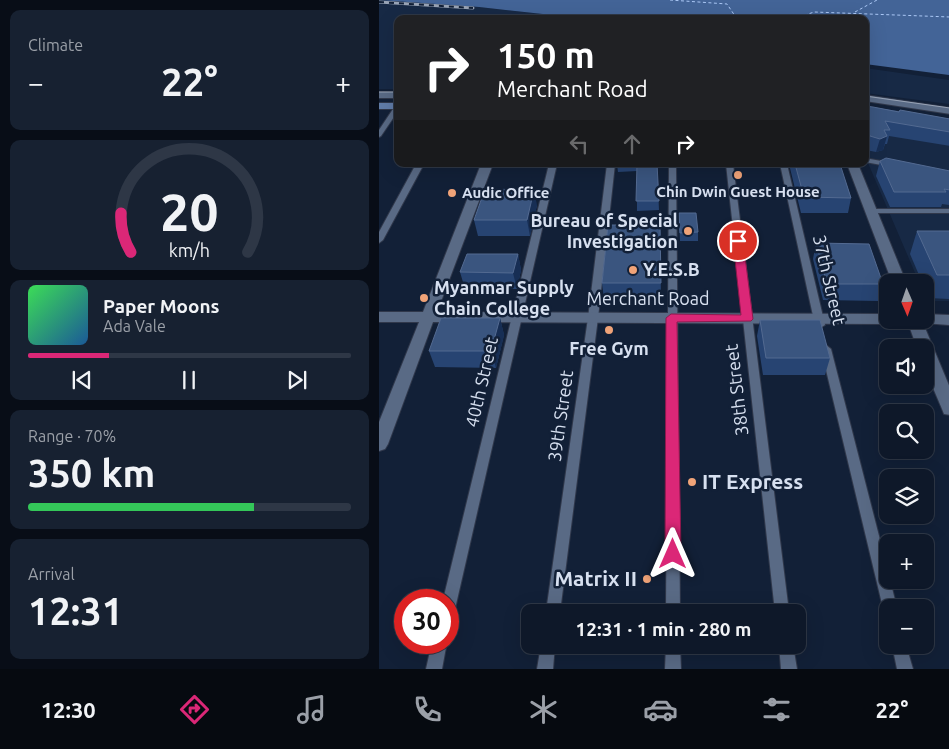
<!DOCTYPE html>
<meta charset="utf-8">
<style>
body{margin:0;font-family:Ubuntu,sans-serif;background:#172131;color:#f1f3f6;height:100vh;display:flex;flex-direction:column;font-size:19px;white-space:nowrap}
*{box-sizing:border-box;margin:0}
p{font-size:16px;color:#9ba0a8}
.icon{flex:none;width:28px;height:28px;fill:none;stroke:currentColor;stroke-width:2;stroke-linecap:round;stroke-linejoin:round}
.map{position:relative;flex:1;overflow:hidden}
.side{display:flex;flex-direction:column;gap:10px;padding:10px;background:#080d17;width:379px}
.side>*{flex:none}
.banner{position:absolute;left:15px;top:15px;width:475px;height:152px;border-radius:10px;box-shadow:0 5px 20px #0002,0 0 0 1px #2e3746;background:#202124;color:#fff;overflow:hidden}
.needle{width:32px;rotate:178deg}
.fabs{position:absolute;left:500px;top:274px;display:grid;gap:10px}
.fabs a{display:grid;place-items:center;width:55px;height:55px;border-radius:10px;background:#0e1829;box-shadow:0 5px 20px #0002,0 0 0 1px #2e3746;font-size:25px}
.speed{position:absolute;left:15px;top:589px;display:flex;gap:10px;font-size:25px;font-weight:700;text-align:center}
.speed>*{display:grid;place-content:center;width:65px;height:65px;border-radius:50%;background:#0e1829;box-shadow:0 5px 20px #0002,0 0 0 1px #2e3746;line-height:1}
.speed .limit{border:8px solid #d22;background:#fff;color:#111}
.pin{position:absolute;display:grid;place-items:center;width:42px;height:42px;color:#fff;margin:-21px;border:2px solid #fff;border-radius:50%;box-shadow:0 1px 5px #0007}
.me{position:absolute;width:55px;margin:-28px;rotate:0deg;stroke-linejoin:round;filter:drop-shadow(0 0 4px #0008)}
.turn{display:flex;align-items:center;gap:18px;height:105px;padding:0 20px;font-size:22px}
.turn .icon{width:65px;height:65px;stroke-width:2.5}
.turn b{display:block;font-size:35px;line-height:42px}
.lanes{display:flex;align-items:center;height:48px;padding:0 20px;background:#0003;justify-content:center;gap:25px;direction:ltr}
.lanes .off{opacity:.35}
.big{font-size:38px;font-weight:700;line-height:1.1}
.side .widget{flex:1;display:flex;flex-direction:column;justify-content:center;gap:8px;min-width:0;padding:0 18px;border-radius:10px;background:#172131}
.side .dial{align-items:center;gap:0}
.dial svg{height:130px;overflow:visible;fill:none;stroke:#2e3746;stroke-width:7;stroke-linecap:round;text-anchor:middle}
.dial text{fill:#f1f3f6;stroke:none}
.song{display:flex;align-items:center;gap:15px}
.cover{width:60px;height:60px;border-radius:8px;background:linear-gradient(135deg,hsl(130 70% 55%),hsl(210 70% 35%))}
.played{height:5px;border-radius:2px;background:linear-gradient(90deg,#db2777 25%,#2e3746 25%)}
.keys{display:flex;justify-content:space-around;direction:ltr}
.heat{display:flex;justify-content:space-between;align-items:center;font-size:28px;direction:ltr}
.charge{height:8px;border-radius:4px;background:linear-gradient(90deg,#34c759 70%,#2e3746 0)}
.trip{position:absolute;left:142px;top:604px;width:285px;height:50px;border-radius:10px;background:#0e1829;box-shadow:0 5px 20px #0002,0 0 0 1px #2e3746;font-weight:700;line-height:50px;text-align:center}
.menu{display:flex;height:80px;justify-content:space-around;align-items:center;background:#060a10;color:#9ba0a8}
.menu .icon{width:35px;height:35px}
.menu .selected{color:#db2777}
.menu b{font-size:22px;color:#f1f3f6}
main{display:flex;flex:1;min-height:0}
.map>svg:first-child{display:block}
.built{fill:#172945}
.water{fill:#436497}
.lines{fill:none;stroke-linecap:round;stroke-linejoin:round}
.ferry{stroke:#abc8f6;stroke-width:1;stroke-dasharray:3 2.5;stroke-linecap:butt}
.street-casing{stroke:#30384b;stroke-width:2}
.secondary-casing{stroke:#30384b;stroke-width:2}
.primary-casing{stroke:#30384b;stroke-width:2}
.street{fill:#596a85;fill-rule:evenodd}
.secondary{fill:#596a85;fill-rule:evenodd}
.primary{fill:#607ca8;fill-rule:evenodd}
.tram{stroke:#98a3b5;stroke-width:1}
.rail-casing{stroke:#98a3b5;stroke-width:3}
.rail{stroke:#122037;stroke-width:2;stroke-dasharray:5;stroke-linecap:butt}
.wall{fill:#274472}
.shaded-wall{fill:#172e54}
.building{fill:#3a557f;stroke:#536a91}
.route{fill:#db2777;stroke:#8e194d}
.poi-dot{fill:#f0a378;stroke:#122037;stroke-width:2}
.labels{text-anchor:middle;stroke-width:5;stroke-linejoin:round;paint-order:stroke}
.far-poi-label{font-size:15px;font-weight:bold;fill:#d7e0f0;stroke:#122037}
.poi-label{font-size:18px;font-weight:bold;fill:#d7e0f0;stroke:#122037;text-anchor:start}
.street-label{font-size:18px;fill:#d7e0f0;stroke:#122037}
.near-poi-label{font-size:21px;font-weight:bold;fill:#d7e0f0;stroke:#122037;text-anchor:start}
</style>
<main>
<section class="side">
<div class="widget"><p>Climate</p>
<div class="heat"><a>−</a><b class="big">22°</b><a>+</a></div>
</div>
<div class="widget dial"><svg viewBox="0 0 100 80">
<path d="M14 69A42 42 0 1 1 86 69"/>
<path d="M14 69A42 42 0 0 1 8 45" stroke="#db2777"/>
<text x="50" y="56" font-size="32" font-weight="700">20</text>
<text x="50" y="72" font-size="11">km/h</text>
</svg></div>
<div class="widget">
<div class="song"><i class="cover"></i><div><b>Paper Moons</b><p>Ada Vale</p></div></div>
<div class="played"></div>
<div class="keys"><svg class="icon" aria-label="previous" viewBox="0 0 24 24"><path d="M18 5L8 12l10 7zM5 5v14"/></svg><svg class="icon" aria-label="pause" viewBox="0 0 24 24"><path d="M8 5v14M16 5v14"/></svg><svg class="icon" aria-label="next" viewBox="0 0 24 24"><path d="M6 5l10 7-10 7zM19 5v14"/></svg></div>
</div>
<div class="widget"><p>Range · 70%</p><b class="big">350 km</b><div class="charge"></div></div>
<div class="widget"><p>Arrival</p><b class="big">12:31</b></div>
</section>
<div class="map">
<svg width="571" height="669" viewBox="0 0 571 669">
<rect width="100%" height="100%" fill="#122037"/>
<path class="built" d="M0 1 100 7 210 19H19V89H0Z
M486 68 570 80V104L486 93Z
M486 118 570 132V301H548L546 282H540L486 156Z"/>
<path class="water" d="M0 0H570V75L486 64V19H210L100 7Z"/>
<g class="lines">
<path class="ferry" d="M291 0 348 4 358 19
M476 12 498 0
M415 19 435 12 571 17
M465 19 473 14"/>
<defs>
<path id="street" d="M14 109H18L19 111 2 136 0 137V130Z
M486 158 513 163 517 165 513 167 486 162Z
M37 164H45L4 240 0 243V232Z
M170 164H178L76 609 74 614 69 616V600H64Z
M228 164H236L219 318 181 612H167L209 318Z
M290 164H297L301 612H287Z
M347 164H354L410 612H396Z
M401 164H408L446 325 441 328 436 325Z
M489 209H571V213H492L488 211Z
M447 345 452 349 509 571V580H511L518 608H509V614L506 613 504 608 442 349Z
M53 642H68L63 669H47Z
M162 645H176L174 669H158Z
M287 645H301L302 669H286Z
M400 645H414L418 669H402Z
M513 645H527L534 669H518Z"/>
<path id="secondary" d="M0 92H19V98H0Z
M486 95 571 108V114L486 101Z
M102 164H114L58 312 509 314V320H516L509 324 54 322 9 444 6 449 0 451V422L40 322H0V312H44Z
M468 164H479L527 282H513Z
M546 314 571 315V325L544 323 571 388V415L565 414 563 409 546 369V348H538L528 320H546Z"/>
<path id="primary" d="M0 103H19V109H0Z"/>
</defs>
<use href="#street" class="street-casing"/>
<use href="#secondary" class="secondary-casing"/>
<use href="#primary" class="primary-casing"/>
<use href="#street" class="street"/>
<use href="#secondary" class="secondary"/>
<use href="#primary" class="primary"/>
<path class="tram" d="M0 92H19
M486 96 571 108"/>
<defs>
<path id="rail" d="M0 2 94 8"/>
</defs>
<use href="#rail" class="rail-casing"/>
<use href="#rail" class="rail"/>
</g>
<path class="wall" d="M486 106 571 119V146L510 136 508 144H506L504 150 497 152 487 150 486 147Z
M501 161 571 171V205L563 204 562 207H511L497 176Z
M238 164H278L280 210 258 211V171L239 172Z
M410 164H461L472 198 469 213H422Z
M158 205 151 236H99L95 220Z
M300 213 319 232V241H301Z
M281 225 282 299H225L223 283Z
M538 231H571V299L549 298 546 291V282H543L531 254Z
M437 243 504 284 499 301 444 300 434 259Z
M139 254 142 270 138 289H86L81 272Z
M121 318 125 335 117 368 56 367 50 351Z
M381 320 451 358 446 375H384L378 336Z"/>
<path class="shaded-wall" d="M508 136 504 150 497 152 501 139Z
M155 190 158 205 151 236 148 220Z
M139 254 142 270 138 289 134 273Z
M121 318 125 335 117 368 112 351Z"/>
<path class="building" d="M486 106 494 107 520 112 521 110 571 119V132L506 121 511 130H505L508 136 501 139 491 136 486 126Z
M507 158 571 171V190L565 189 567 192H515L501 161Z
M258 164H278L280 201H257Z
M416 164H461L472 198 425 197Z
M106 189 155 190 148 220H95Z
M300 213H317L319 232 301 233Z
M229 225H281L282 283H223Z
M538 231H571V275H558Z
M437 243 490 244 504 284H448Z
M88 254H139L134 273 81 272Z
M62 318H121L112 351H50Z
M381 320H441L451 358H387Z"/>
<path class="route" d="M359 238 364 241 374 319 372 321 298 322 302 554 299 559 294 561 288 559 286 554 287 318 292 314 362 315 354 241Z"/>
<g class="poi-dot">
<circle cx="359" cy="175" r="5"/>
<circle cx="73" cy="193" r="5"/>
<circle cx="309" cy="231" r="5"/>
<circle cx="254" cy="270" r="5"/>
<circle cx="45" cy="298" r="5"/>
<circle cx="230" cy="330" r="5"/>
<circle cx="313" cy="482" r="5"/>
<circle cx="268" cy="579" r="5"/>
</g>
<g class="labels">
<g class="far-poi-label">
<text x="359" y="197">Chin Dwin Guest House</text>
<text x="83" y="198" text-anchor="start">Audic Office</text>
</g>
<g class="poi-label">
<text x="299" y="227" text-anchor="end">Bureau of Special<tspan x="299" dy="21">Investigation</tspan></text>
<text x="264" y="276">Y.E.S.B</text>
<text x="55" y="294">Myanmar Supply<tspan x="55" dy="21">Chain College</tspan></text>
<text x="230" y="355" text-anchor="middle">Free Gym</text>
</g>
<g class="street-label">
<text transform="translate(450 280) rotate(77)" y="6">37th Street</text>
<text x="269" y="305">Merchant Road</text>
<text transform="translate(103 382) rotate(-77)" y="6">40th Street</text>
<text transform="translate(358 390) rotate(-97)" y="6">38th Street</text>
<text transform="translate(182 416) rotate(-82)" y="6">39th Street</text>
</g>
<g class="near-poi-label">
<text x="323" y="489">IT Express</text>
<text x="258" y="586" text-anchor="end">Matrix II</text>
</g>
</g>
</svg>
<div class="fabs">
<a><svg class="needle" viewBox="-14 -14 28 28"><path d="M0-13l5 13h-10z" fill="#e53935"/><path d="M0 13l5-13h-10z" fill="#9ba0a8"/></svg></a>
<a><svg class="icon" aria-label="sound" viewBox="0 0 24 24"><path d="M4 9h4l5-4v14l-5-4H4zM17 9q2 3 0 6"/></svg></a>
<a><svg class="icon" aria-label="search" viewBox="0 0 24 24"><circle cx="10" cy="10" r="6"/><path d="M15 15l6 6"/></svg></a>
<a><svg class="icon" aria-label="layers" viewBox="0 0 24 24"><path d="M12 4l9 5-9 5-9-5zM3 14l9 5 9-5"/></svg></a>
<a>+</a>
<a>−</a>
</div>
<div class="speed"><div class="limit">30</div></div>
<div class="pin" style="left:359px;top:241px;background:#d93025"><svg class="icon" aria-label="arrive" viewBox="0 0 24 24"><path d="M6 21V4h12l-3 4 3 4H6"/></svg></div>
<svg class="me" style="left:294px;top:554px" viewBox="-20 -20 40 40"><path d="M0-17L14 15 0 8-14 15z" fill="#db2777" stroke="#fff" stroke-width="4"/></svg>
<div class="trip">12:31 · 1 min · 280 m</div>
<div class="banner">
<div class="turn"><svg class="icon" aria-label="right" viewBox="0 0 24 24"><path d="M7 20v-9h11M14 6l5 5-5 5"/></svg><div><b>150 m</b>Merchant Road</div></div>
<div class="lanes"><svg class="icon off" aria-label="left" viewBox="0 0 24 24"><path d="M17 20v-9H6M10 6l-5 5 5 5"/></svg><svg class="icon off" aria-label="ahead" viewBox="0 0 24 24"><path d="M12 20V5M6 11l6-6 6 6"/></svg><svg class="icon" aria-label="right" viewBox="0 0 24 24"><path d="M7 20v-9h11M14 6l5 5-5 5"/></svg></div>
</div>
</div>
</main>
<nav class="menu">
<b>12:30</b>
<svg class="icon selected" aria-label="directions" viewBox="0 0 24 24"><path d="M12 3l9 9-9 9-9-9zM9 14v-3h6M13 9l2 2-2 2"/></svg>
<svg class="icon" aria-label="music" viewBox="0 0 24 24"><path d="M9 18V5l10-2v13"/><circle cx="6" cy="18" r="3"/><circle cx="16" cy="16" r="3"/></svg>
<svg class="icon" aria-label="phone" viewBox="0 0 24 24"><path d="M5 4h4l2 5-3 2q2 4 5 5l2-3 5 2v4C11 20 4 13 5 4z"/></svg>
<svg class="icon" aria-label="climate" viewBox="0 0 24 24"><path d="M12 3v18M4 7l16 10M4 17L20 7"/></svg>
<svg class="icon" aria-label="car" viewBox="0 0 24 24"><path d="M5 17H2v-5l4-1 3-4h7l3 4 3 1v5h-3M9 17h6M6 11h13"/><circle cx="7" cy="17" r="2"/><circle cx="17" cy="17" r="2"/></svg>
<svg class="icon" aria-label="filters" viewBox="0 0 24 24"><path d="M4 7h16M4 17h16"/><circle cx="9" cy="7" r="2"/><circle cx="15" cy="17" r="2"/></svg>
<b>22°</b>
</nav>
